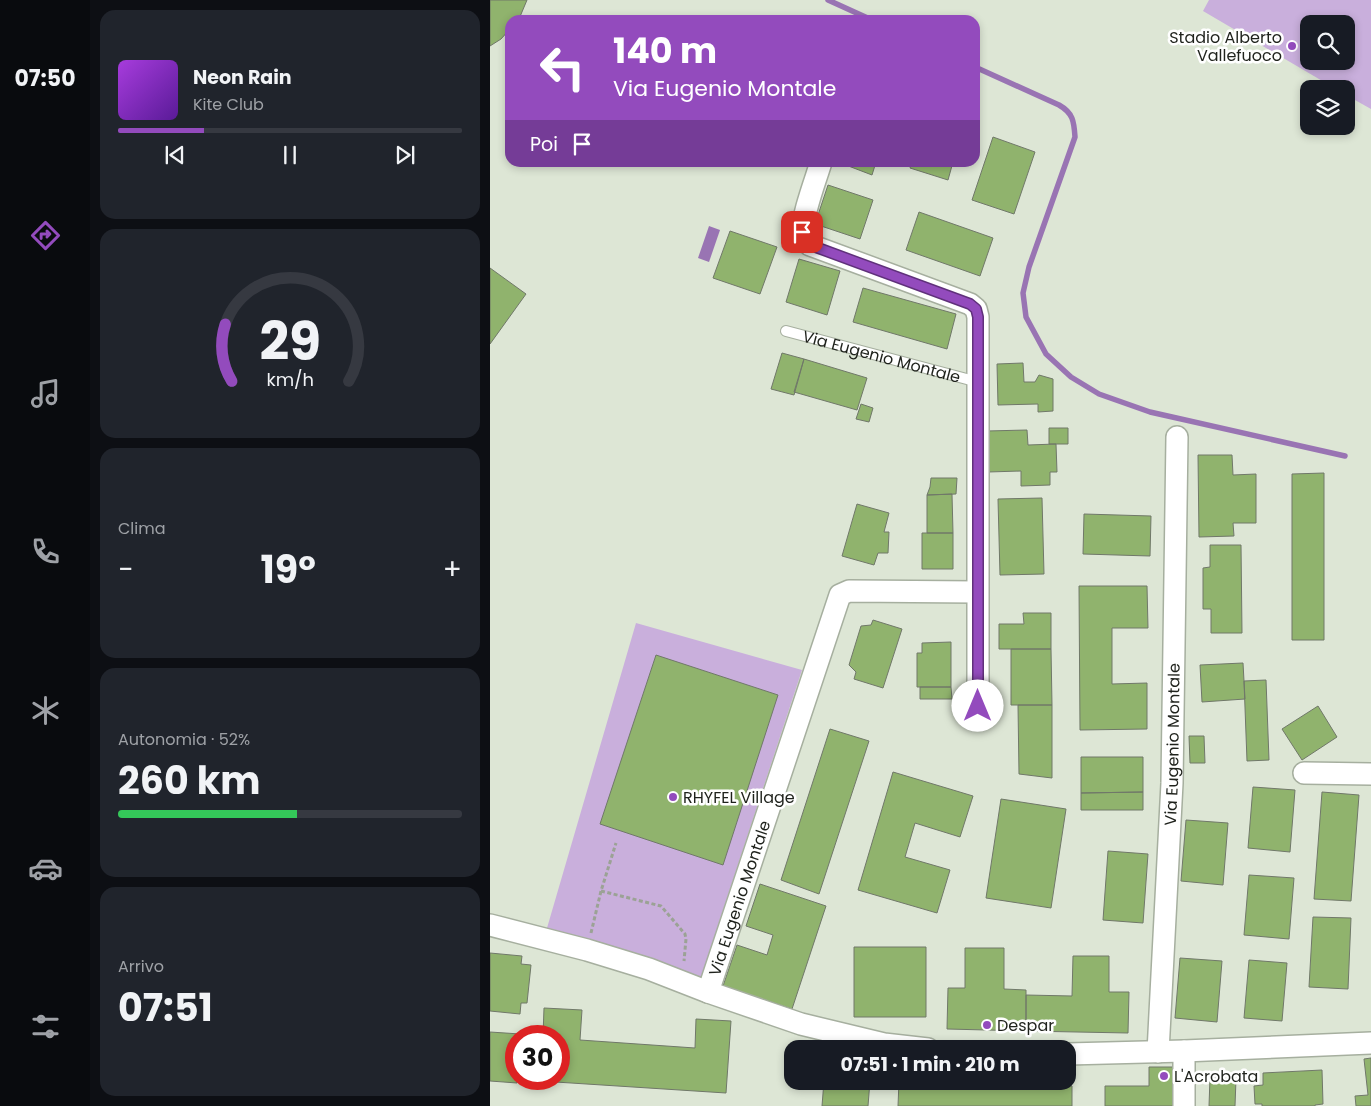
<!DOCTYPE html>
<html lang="it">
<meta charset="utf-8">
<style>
body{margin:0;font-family:Poppins,sans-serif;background:#20242c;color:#f1f3f6;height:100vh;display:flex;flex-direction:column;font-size:19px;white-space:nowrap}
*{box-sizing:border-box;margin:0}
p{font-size:16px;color:#9ea1a6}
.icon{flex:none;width:28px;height:28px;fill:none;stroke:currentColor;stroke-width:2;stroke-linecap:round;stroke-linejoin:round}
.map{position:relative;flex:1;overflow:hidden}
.panel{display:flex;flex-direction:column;gap:10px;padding:10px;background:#0d0f14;width:400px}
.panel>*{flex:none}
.banner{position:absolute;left:15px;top:15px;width:475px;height:152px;border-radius:15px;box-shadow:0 2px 8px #0003;background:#934bbd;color:#fff;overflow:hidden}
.controls{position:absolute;left:810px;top:15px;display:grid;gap:10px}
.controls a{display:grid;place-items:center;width:55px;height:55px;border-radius:10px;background:#171b24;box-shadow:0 2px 8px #0003;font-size:25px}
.speed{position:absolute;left:15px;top:1025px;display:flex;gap:10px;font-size:25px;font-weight:700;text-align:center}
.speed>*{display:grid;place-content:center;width:65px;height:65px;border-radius:50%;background:#171b24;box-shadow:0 2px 8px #0003;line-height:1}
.speed .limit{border:8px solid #d22;background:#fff;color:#111}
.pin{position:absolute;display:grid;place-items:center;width:42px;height:42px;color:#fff;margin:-21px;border-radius:10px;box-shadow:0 2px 8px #0006}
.me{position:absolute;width:55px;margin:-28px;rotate:0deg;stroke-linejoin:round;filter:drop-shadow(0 0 4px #0008)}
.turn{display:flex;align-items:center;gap:18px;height:105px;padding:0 25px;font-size:22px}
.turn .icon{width:65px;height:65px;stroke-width:2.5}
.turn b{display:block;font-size:35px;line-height:42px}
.then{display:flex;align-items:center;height:48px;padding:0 25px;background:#0003;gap:10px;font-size:19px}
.big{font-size:38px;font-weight:700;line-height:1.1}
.panel .widget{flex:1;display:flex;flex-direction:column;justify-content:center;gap:8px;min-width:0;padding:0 18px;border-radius:15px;background:#20242c}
.panel .dial{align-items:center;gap:0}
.dial svg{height:130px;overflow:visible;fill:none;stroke:#363941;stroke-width:7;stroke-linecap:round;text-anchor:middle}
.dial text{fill:#f1f3f6;stroke:none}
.song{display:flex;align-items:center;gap:15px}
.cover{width:60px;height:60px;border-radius:8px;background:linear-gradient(135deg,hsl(280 70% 55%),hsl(270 70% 35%))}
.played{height:5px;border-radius:2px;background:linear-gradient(90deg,#934bbd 25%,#363941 25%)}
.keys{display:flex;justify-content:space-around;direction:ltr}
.heat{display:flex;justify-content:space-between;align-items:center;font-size:28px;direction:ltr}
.charge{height:8px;border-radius:4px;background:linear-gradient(90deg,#34c759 52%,#363941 0)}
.trip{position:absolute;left:294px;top:1040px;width:292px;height:50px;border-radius:15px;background:#171b24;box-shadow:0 2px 8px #0003;font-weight:700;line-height:50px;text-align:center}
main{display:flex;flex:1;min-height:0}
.menu{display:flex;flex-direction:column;width:90px;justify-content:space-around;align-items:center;background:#090b0e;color:#9ea1a6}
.menu .icon{width:35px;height:35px}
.menu .on{color:#934bbd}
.menu b{font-size:22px;color:#f1f3f6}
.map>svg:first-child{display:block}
.green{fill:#c9afdc;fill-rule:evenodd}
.water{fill:#9974b3}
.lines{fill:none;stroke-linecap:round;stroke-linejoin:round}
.stream{stroke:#9974b3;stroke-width:5.5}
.building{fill:#90b36d;stroke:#707869}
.service-casing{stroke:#a6af9f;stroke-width:12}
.minor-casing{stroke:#a6af9f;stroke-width:24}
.path{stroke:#9ba295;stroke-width:3;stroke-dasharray:4 2.5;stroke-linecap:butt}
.service{stroke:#fff;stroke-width:10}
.minor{stroke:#fff;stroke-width:21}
.route-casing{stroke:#60317b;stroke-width:12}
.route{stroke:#934bbd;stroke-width:9}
.poi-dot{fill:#934bbd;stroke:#fff;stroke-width:2}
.labels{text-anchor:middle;stroke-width:5;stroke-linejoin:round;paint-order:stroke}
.poi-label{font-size:16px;fill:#1f221c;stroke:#fff;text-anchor:start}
.street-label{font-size:16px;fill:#1f221c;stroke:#fff}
</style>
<main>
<nav class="menu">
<b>07:50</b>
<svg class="icon on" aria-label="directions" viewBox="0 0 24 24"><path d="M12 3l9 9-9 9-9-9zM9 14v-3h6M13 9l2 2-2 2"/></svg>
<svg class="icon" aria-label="music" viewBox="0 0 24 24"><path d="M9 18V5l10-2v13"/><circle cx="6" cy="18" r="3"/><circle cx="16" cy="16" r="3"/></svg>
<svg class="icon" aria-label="phone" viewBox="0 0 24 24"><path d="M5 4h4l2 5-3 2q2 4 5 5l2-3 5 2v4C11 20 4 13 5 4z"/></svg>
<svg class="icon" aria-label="climate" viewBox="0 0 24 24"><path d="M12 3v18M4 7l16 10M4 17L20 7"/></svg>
<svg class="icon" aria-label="car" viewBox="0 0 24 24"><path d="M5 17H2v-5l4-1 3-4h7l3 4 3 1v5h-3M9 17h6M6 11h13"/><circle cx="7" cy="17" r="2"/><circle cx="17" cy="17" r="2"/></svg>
<svg class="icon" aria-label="filters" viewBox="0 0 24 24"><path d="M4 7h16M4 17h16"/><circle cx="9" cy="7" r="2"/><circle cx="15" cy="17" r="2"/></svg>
</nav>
<section class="panel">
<div class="widget">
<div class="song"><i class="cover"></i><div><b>Neon Rain</b><p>Kite Club</p></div></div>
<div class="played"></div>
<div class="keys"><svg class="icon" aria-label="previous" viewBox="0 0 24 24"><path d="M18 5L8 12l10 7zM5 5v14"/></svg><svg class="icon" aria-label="pause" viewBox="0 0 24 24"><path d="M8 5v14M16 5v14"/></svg><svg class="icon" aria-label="next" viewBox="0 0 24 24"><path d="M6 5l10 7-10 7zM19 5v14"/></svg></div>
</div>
<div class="widget dial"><svg viewBox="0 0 100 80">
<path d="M14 69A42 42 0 1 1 86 69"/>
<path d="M14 69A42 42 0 0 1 10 34" stroke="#934bbd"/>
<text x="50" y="56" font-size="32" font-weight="700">29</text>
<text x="50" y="72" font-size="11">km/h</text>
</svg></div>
<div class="widget"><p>Clima</p>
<div class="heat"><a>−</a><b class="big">19°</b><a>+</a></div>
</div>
<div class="widget"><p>Autonomia · 52%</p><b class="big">260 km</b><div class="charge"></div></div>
<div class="widget"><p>Arrivo</p><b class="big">07:51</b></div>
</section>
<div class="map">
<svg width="881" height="1106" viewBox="0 0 881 1106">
<rect width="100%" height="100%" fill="#dde6d5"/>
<path class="green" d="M719 0H881V109L856 95V89H846L713 11ZM819 24H856V61H819Z
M146 623 312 670 211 977 57 928Z"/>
<path class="water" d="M219 226 230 230 219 262 208 258Z"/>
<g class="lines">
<path class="stream" d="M338 0 382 20
M485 67 569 105C583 113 584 121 585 137L539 267 533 293 536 317 556 354 581 377 609 394 660 412 855 456"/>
</g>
<path class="building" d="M0 0H37L29 19 20 20V29L11 39 0 46Z
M503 137 545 152 524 214 482 200Z
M348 162H386L382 175Z
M422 162H463L458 180 420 168Z
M338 185 383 200 370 239 325 224Z
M429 212 503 238 490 276 416 250Z
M240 231 287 247 270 294 223 278Z
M309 259 350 271 337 315 296 302Z
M0 268 36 294 0 344Z
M373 288 466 314 457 349 363 322Z
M292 353 314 359 304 395 281 389Z
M314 359 377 378 367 410 304 392Z
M533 363 534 382H545L549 375 563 379V411L548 412V404L508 405 507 364Z
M371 404 383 408 379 422 366 419Z
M559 428H578V444H559Z
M537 430 538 445 566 444 567 472H560V485L531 486V471L498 472 497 431Z
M708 455H742L743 475 766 474V523H743L744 536 709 537Z
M834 473V640H802V474Z
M441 478H467L466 494 437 495 440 487Z
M462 494 463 533H437V495Z
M552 498 554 574 510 575 508 499Z
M367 504 399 513 394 532H399L398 553H388L384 565 352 556Z
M594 514 661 516 660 556 593 554Z
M432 533H463V569H432Z
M720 545H751L752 633H721V609H713V568L720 567Z
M589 586H657L658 628H622V684L657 683V729L590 730Z
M533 613H561V649H509V624H534Z
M383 620 412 629 393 688 364 679 366 672 359 665 371 626 381 625Z
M461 642V687H427V653H432V643Z
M521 649H561L562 705H521Z
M166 655 288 695 233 865 110 824Z
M753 663 755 699 712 702 710 665Z
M776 680 779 760 757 761 754 681Z
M430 687H461L462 699H430Z
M528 705H562V778L529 774Z
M828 706 847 737 812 760 792 729Z
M340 729 379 741 329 894 291 880Z
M699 736H714L715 763H700Z
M591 757H653V792L591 793Z
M403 772 483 796 470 837 425 823 415 857 460 870 447 913 368 890Z
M763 787 805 790 800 852 758 848Z
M653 792V810H591V793Z
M832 792 869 795 861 901 824 899Z
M511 799 576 809 561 908 496 898Z
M696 820 738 823 733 885 691 881Z
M618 851 658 854 653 923 613 920Z
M759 875 804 878 799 939 754 935Z
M270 884 336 906 302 1009 233 986 247 945 277 955 283 935 256 926Z
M823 917 861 918 858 989 819 987Z
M364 947H436V1017H364Z
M475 948H514V989L536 990V1031L457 1029 458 988H475Z
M0 953 32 956 31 964 41 965 37 1003H31L30 1014 0 1011Z
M583 956H619V992H639L638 1033 536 1031V995L582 996Z
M690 958 732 961 727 1022 685 1018Z
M759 960 797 963 792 1021 754 1018Z
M54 1008 92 1010 90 1040 205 1048 206 1019 241 1021 236 1093 50 1081V1079H69V1036H53Z
M0 1032 30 1034V1036H26L27 1083 0 1081Z
M881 1058V1106H866L865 1096 878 1095 874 1059Z
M659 1067H686V1106H615V1086H659Z
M832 1070 833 1104 825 1105V1106H772V1104H765L764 1086 773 1085V1073Z
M720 1078 746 1079 745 1106H719Z
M334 1081H380L378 1106H332Z
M409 1081H443L442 1084 582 1086V1106H408Z"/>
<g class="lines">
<defs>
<g id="service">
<path id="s1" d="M296 331 488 382"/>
</g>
<g id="minor">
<path d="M331 162C326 179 312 215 313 231 313 237 316 241 320 245L480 304 486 309 488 317V706"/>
<path d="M814 773 881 774"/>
<path d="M0 925 97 950 159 969 218 992 311 1024 394 1044 438 1049"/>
<path id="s2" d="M218 992 350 595 359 591 487 592"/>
<path d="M694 1051V1106"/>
<path id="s3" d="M668 1052 682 783 687 437"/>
<path d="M578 1054 694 1051 881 1043"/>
</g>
</defs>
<use href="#service" class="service-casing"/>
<use href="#minor" class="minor-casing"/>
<path class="path" d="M111 891 171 906 195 934 196 939 194 961
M101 933 111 891 126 843"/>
<use href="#service" class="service"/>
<use href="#minor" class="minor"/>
</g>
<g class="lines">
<defs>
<path id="route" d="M312 232 314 238 320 245 480 304 486 309 488 317V706"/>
</defs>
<use href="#route" class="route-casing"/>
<use href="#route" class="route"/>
</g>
<g class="poi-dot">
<circle cx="802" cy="46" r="5"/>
<circle cx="183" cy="797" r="5"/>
<circle cx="497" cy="1025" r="5"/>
<circle cx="674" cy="1076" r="5"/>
</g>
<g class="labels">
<g class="poi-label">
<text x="792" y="43" text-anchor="end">Stadio Alberto<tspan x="792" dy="18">Vallefuoco</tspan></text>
<text x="193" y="803">RHYFEL Village</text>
<text x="507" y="1031">Despar</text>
<text x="684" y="1082">L'Acrobata</text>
</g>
<g class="street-label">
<text dy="6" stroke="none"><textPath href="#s1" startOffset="99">Via Eugenio Montale</textPath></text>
<text dy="6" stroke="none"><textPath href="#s3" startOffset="308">Via Eugenio Montale</textPath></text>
<text dy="6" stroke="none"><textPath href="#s2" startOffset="99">Via Eugenio Montale</textPath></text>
</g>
</g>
</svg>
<div class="controls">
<a><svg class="icon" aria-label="search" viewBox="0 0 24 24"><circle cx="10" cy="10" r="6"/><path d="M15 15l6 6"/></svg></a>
<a><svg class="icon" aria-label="layers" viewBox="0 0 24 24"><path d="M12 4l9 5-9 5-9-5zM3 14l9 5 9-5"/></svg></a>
</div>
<div class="speed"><div class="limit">30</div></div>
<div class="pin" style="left:312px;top:232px;background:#d93025"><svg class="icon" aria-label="arrive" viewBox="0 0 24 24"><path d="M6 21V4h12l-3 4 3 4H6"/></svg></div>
<svg class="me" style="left:488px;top:706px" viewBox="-20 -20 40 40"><circle r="19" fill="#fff"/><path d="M0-13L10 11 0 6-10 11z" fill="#934bbd"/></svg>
<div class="trip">07:51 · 1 min · 210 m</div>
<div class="banner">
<div class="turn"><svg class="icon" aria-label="left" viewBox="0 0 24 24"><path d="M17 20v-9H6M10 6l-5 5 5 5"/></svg><div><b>140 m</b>Via Eugenio Montale</div></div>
<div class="then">Poi<svg class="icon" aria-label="arrive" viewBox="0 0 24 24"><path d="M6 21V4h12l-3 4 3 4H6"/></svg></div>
</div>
</div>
</main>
